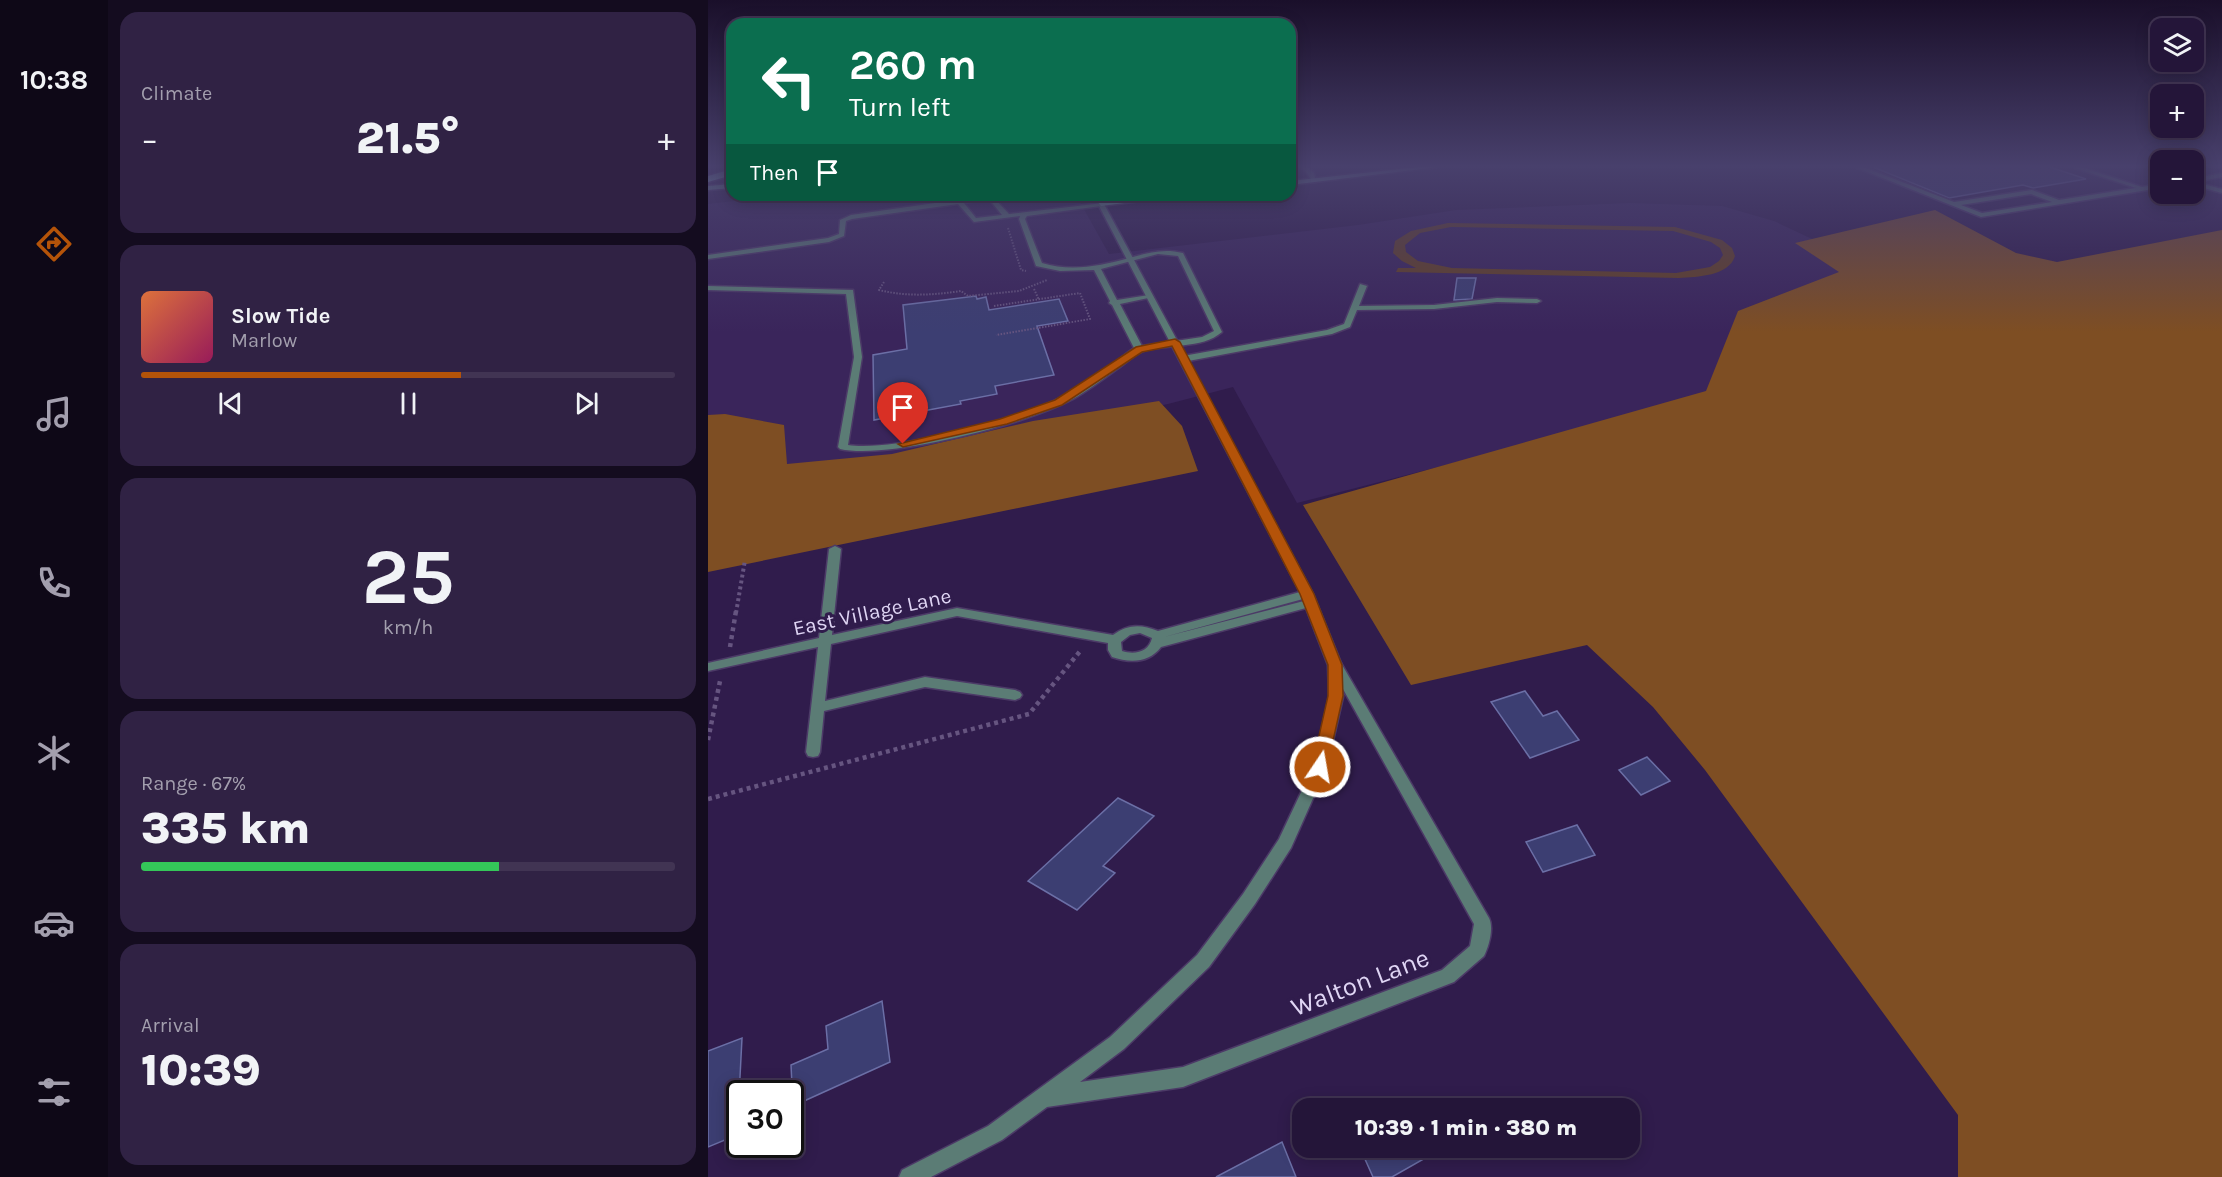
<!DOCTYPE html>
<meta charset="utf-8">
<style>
body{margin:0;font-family:Karla,sans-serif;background:#302244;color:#f1f3f6;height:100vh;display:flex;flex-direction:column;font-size:22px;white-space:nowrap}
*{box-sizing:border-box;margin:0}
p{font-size:20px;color:#a39fae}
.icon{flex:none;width:33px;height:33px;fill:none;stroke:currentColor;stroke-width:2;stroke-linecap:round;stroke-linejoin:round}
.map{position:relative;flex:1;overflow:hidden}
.details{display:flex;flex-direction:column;gap:12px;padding:12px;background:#140c1f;width:600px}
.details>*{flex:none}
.guide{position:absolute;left:18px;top:18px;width:570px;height:183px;border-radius:18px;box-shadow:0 3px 15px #0003,0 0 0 2px #413453;background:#0b6e4f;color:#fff;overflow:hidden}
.tools{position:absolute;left:1442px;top:18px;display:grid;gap:12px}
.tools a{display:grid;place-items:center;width:54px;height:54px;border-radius:12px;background:#241539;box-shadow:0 3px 15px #0003,0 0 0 2px #413453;font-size:30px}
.speed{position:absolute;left:18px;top:1080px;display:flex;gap:12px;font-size:30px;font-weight:700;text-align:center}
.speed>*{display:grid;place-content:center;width:78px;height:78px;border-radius:50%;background:#241539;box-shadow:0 3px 15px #0003,0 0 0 2px #413453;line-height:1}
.speed .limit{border:3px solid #111;border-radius:9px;background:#fff;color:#111}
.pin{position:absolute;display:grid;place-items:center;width:51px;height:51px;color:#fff;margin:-62px -26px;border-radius:50% 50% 50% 0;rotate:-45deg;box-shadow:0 0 6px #0007}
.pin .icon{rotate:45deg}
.me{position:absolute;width:66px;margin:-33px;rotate:12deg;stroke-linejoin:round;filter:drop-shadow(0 0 4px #0008)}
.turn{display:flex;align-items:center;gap:21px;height:126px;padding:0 24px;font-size:27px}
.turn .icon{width:78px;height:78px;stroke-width:2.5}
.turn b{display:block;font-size:42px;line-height:51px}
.then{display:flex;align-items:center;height:57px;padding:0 24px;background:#0003;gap:12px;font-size:22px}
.big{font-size:45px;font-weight:800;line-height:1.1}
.details .widget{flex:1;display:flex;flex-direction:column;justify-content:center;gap:9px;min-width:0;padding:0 21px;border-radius:18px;background:#302244}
.details .dial{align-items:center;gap:0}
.dial b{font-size:78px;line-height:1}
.song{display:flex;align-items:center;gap:18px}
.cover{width:72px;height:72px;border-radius:9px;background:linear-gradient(135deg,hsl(20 70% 55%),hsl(330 70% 35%))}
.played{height:6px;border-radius:3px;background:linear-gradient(90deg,#b45309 60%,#413453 60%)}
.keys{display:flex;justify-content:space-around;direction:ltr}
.heat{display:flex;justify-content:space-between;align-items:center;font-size:33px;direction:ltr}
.charge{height:9px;border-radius:4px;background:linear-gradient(90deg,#34c759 67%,#413453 0)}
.trip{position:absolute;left:584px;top:1098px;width:348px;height:60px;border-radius:18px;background:#241539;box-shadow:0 3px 15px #0003,0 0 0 2px #413453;font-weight:800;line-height:60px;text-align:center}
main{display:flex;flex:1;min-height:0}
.tabs{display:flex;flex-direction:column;width:108px;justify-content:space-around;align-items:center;background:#0e0817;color:#a39fae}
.tabs .icon{width:42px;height:42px}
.tabs .current{color:#b45309}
.tabs b{font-size:27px;color:#f1f3f6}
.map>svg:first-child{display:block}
.built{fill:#3a255b}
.green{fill:#634023;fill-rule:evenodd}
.forest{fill:#7e4e23}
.building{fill:#3c3e72;stroke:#6b6fa6;stroke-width:1.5}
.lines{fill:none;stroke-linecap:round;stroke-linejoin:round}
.lane-casing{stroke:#4c3a67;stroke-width:3}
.street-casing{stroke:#4c3a67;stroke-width:3}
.secondary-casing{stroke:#4c3a67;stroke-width:3}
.highway-casing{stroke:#4c3a67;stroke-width:3}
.path-far2{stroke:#665580;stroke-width:2;stroke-dasharray:1.5 1.5;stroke-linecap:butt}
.path-far1{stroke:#665580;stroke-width:4;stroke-dasharray:3 3;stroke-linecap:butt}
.path{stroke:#665580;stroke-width:4.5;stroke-dasharray:4 4;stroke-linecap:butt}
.lane{fill:#5b7c75;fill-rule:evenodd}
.street{fill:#5b7c75;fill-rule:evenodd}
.secondary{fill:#76aca0;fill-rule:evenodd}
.highway{fill:#9cf2e0;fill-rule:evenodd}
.route{fill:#b45309;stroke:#753606;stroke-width:1.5}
.labels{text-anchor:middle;stroke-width:6;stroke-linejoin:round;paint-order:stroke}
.street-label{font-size:21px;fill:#dfd5f4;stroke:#301c4c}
.near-street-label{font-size:26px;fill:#dfd5f4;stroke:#301c4c}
</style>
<main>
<nav class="tabs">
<b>10:38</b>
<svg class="icon current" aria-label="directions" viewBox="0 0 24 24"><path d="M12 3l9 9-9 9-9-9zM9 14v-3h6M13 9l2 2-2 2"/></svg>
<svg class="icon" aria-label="music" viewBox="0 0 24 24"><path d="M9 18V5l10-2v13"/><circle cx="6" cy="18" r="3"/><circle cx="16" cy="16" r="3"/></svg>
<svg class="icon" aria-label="phone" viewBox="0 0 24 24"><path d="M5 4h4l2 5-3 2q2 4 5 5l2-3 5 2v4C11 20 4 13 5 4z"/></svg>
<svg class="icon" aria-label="climate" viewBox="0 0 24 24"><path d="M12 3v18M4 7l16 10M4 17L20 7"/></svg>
<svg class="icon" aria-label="car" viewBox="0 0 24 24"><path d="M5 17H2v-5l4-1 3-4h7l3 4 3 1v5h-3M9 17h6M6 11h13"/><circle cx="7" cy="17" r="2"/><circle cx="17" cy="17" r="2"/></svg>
<svg class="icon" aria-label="filters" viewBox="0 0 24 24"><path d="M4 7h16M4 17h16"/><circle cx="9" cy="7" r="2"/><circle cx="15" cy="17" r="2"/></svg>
</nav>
<section class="details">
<div class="widget"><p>Climate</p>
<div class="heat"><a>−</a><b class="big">21.5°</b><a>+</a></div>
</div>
<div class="widget">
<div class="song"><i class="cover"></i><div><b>Slow Tide</b><p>Marlow</p></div></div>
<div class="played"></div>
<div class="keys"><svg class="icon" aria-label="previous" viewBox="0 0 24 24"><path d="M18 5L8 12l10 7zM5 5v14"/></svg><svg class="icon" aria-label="pause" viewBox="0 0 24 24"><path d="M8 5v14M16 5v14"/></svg><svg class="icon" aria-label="next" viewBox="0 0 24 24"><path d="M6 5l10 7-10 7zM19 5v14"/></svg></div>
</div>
<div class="widget dial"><b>25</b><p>km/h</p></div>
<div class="widget"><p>Range · 67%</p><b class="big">335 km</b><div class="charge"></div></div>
<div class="widget"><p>Arrival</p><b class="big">10:39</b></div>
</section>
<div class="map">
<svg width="1514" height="1177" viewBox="0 0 1514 1177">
<rect width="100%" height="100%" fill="#301c4c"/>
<path class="built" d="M77 195H368L401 254 650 225 748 210 922 203 1014 206 1066 221 1262 313 1271 329 589 503 525 387 460 404 170 463 0 482V204Z"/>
<path class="green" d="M740 223 967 227 1014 240 1024 248 1027 256C1021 276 989 277 971 278L688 272 690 268H708L694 261 685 253 687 241 703 231ZM743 227 965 231 1003 242 1012 248 1015 255 1011 261 1002 267 968 273 744 268 710 261 698 252 697 245 712 233Z"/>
<path class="forest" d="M1227 210 1308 253 1349 262 1514 230V1177H1250V1115L997 770 945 707 879 645 703 685 595 505 998 391 1030 311 1131 272 1087 243Z
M451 401 474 426 490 471 0 572V415L17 414 76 425 79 464 184 454 325 421Z"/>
<path class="building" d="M1165 167H1342L1378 179 1325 188 1315 185 1241 198Z
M749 278H768L764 299 746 300Z
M268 296 269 299 278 297 281 310 351 299 360 321 329 326 346 375 287 386 289 394 252 401 253 404 166 420 165 355 199 349 195 305Z
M817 691 835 716 849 711 871 740 822 758 783 702Z
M939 757 962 781 933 795 911 770Z
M410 798 446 816 395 866 407 873 369 910 320 881Z
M869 825 887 855 835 872 818 842Z
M174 1001 182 1062 85 1106 83 1065 120 1049 118 1026Z
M34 1038 29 1135 0 1147V1051Z
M574 1142 588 1177H508Z
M652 1148H735L684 1177H665Z"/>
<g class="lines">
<defs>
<path id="lane" d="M593 167H600L606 173 608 182H604L600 174Z
M1147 167H1155L1246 202 1324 190 1351 200 1428 188 1364 167H1373L1434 187 1452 184V188L1273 217ZM1323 194 1344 202 1274 213 1253 205Z
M1514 173V177L1487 182 1514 189V193L1485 185V179Z
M283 195 301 214 395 203 393 206 319 216 317 219 334 263C363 272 392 266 421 258 440 253 455 248 475 253L514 332C493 350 460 343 435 351 427 354 419 362 412 367 396 378 380 391 363 400 318 424 180 460 132 449L130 447 146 357 138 294 0 290V286L145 290 154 357 140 445C187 452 311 419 354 397 380 384 403 365 426 348L404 305 401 303 402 301 386 270 352 271 328 266 311 219 312 216 266 222 250 204 144 219 138 221 136 236 121 242 0 259V255L120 238 131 234 132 220 143 215ZM281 199 294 215 268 218 256 203ZM450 254 470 256 506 331 494 337 434 346 412 304 445 297 441 295 409 300 393 269Z
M652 284 659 286 651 306 726 305 789 298 829 299 833 301 829 303 789 302 726 309 649 310 642 327 624 334 475 362 471 359 475 356 619 330 636 324Z"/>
<path id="street" d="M393 202 396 204 605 594 633 663 781 918C786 928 781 946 776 956L746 982 475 1087 339 1107 294 1140 223 1177H191L194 1170 280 1126 402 1037 489 955 535 894 571 839 605 767 621 697 620 665 598 608 453 647C441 663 422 663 404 657L400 650V643L249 616 123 644 117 701 217 677 307 690 312 692 314 695 312 698 307 700 217 687 116 711 112 752 110 756 105 757 100 756 98 752 110 647 0 671V663L111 638 121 549 127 546 133 549 124 635 249 608 405 635C420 624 433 624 450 631L592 592 390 204ZM595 599 596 601 456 637ZM432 633 444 638C441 652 427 655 414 651L413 642 422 635ZM635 689 766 924 762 946 734 970 475 1067 372 1082 416 1049 501 967 547 904 583 848 619 767 635 697Z"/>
<path id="secondary" d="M710 167H730L582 185V181Z
M24 184V188L0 190V186Z
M385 195H391L395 202 460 195H480L393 206Z"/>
<path id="highway" d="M24 169V175L0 182V176Z"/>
</defs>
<use href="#lane" class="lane-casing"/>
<use href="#street" class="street-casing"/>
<use href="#secondary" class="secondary-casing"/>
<use href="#highway" class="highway-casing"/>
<path class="path-far2" d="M300 228 313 270 318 271
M176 282 171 290C199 297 225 295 253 291L260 296 311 291 339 280
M326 289 331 300
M286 306 372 293 382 319 288 335"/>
<path class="path-far1" d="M28 613 37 560"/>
<path class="path" d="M22 647 28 611
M0 740 12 681
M0 799 321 714 373 650"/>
<use href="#lane" class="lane"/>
<use href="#street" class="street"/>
<use href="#secondary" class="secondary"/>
<use href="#highway" class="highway"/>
</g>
<linearGradient id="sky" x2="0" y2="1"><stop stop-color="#1a0f2a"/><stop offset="0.5" stop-color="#48406c"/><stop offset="1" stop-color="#48406c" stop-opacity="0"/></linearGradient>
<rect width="1514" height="332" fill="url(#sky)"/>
<path class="route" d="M467 339 472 342 606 594 634 665 635 696 618 772 612 773 604 767 620 696V665L592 594 464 346 434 352 354 405 299 424 195 447 190 444 292 419 347 400 428 347Z"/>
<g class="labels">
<g class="street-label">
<text transform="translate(164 612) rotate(-12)" y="7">East Village Lane</text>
</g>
<g class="near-street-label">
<text transform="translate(652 982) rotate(-21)" y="9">Walton Lane</text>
</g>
</g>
</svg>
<div class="tools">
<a><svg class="icon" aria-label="layers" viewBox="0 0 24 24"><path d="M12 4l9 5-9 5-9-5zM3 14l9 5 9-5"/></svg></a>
<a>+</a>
<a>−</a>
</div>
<div class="speed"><div class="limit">30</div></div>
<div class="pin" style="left:195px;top:444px;background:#d93025"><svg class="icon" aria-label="arrive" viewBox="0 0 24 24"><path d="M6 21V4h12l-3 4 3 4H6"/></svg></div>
<svg class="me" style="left:612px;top:767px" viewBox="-20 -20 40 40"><circle r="17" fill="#b45309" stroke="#fff" stroke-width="3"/><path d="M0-11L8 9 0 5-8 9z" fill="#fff"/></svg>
<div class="trip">10:39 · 1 min · 380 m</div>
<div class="guide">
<div class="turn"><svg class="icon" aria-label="left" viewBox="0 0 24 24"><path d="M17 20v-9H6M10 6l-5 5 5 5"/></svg><div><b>260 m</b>Turn left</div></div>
<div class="then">Then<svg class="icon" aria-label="arrive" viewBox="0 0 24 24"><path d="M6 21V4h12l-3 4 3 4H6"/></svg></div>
</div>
</div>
</main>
